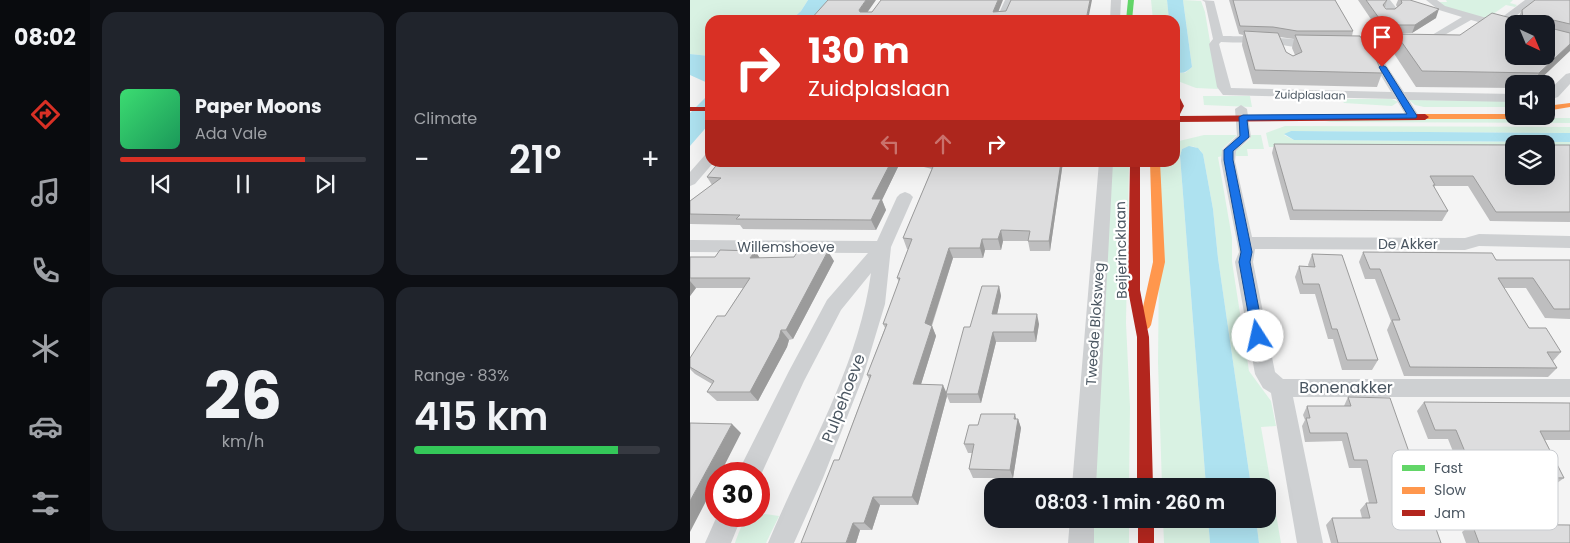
<!DOCTYPE html>
<meta charset="utf-8">
<style>
body{margin:0;font-family:Poppins,sans-serif;background:#20242c;color:#f1f3f6;height:100vh;display:flex;flex-direction:column;font-size:19px;white-space:nowrap}
*{box-sizing:border-box;margin:0}
p{font-size:16px;color:#9ea1a6}
.icon{flex:none;width:28px;height:28px;fill:none;stroke:currentColor;stroke-width:2;stroke-linecap:round;stroke-linejoin:round}
.map{position:relative;flex:1;overflow:hidden}
.panel{display:flex;flex-direction:column;gap:12px;padding:12px;background:#0d0f14;width:600px}
.panel>*{flex:none}
.hud{position:absolute;left:15px;top:15px;width:475px;height:152px;border-radius:15px;box-shadow:0 5px 20px #0002;background:#d93025;color:#fff;overflow:hidden}
.needle{width:32px;rotate:136deg}
.controls{position:absolute;left:815px;top:15px;display:grid;gap:10px}
.controls a{display:grid;place-items:center;width:50px;height:50px;border-radius:10px;background:#171b24;box-shadow:0 5px 20px #0002;font-size:25px}
.speed{position:absolute;left:15px;top:462px;display:flex;gap:10px;font-size:25px;font-weight:700;text-align:center}
.speed>*{display:grid;place-content:center;width:65px;height:65px;border-radius:50%;background:#171b24;box-shadow:0 5px 20px #0002;line-height:1}
.speed .limit{border:8px solid #d22;background:#fff;color:#111}
.pin{position:absolute;display:grid;place-items:center;width:42px;height:42px;color:#fff;margin:-51px -21px;border-radius:50% 50% 50% 0;rotate:-45deg;box-shadow:0 0 5px #0007}
.pin .icon{rotate:45deg}
.me{position:absolute;width:55px;margin:-28px;rotate:350deg;stroke-linejoin:round;filter:drop-shadow(0 0 4px #0008)}
.turn{display:flex;align-items:center;gap:18px;height:105px;padding:0 20px;font-size:22px}
.turn .icon{width:65px;height:65px;stroke-width:2.5}
.turn b{display:block;font-size:35px;line-height:42px}
.lanes{display:flex;align-items:center;height:48px;padding:0 20px;background:#0003;justify-content:center;gap:25px;direction:ltr}
.lanes .off{opacity:.35}
.big{font-size:38px;font-weight:600;line-height:1.1}
.panel .card{flex:1;display:flex;flex-direction:column;justify-content:center;gap:8px;min-width:0;padding:0 18px;border-radius:15px;background:#20242c}
.panel .dial{align-items:center;gap:0}
.dial b{font-size:65px;line-height:1}
.song{display:flex;align-items:center;gap:15px}
.cover{width:60px;height:60px;border-radius:8px;background:linear-gradient(135deg,hsl(140 70% 55%),hsl(150 70% 35%))}
.played{height:5px;border-radius:2px;background:linear-gradient(90deg,#d93025 75%,#363941 75%)}
.keys{display:flex;justify-content:space-around;direction:ltr}
.heat{display:flex;justify-content:space-between;align-items:center;font-size:28px;direction:ltr}
.charge{height:8px;border-radius:4px;background:linear-gradient(90deg,#34c759 83%,#363941 0)}
.panel .tiles{flex:1;display:grid;gap:12px;grid-template-columns:repeat(2,1fr)}
.trip{position:absolute;left:294px;top:478px;width:292px;height:50px;border-radius:15px;background:#171b24;box-shadow:0 5px 20px #0002;font-weight:600;line-height:50px;text-align:center}
main{display:flex;flex:1;min-height:0}
.menu{display:flex;flex-direction:column;width:90px;justify-content:space-around;align-items:center;background:#090b0e;color:#9ea1a6}
.menu .icon{width:35px;height:35px}
.menu .on{color:#d93025}
.menu b{font-size:22px;color:#f1f3f6}
.map>svg:first-child{display:block}
.green{fill:#d9f2e3}
.water{fill:#aee2f0}
.lines{fill:none;stroke-linecap:round;stroke-linejoin:round}
.street{fill:#ced0d2;fill-rule:evenodd}
.fast{fill:#63d668;fill-rule:evenodd}
.slow{fill:#ff974d;fill-rule:evenodd}
.jam{fill:#b3261e;fill-rule:evenodd}
.wall{fill:#bebebf;fill-rule:evenodd}
.shaded-wall{fill:#9b9b9b}
.building{fill:#ddddde;stroke:#9b9b9b;fill-rule:evenodd}
.route{fill:#1a73e8;stroke:#114b97}
.labels{text-anchor:middle;stroke-width:4.5;stroke-linejoin:round;paint-order:stroke}
.far-street-label{font-size:11px;fill:#4a5661;stroke:#fff}
.street-label{font-size:14px;fill:#4a5661;stroke:#fff}
.near-street-label{font-size:16px;fill:#4a5661;stroke:#fff}
.key{fill:#fff;stroke:#c9ccd0;stroke-width:1}
.key-label{font-size:14px;fill:#4a5661}
</style>
<main>
<nav class="menu">
<b>08:02</b>
<svg class="icon on" aria-label="directions" viewBox="0 0 24 24"><path d="M12 3l9 9-9 9-9-9zM9 14v-3h6M13 9l2 2-2 2"/></svg>
<svg class="icon" aria-label="music" viewBox="0 0 24 24"><path d="M9 18V5l10-2v13"/><circle cx="6" cy="18" r="3"/><circle cx="16" cy="16" r="3"/></svg>
<svg class="icon" aria-label="phone" viewBox="0 0 24 24"><path d="M5 4h4l2 5-3 2q2 4 5 5l2-3 5 2v4C11 20 4 13 5 4z"/></svg>
<svg class="icon" aria-label="climate" viewBox="0 0 24 24"><path d="M12 3v18M4 7l16 10M4 17L20 7"/></svg>
<svg class="icon" aria-label="car" viewBox="0 0 24 24"><path d="M5 17H2v-5l4-1 3-4h7l3 4 3 1v5h-3M9 17h6M6 11h13"/><circle cx="7" cy="17" r="2"/><circle cx="17" cy="17" r="2"/></svg>
<svg class="icon" aria-label="filters" viewBox="0 0 24 24"><path d="M4 7h16M4 17h16"/><circle cx="9" cy="7" r="2"/><circle cx="15" cy="17" r="2"/></svg>
</nav>
<section class="panel">
<div class="tiles">
<div class="card">
<div class="song"><i class="cover"></i><div><b>Paper Moons</b><p>Ada Vale</p></div></div>
<div class="played"></div>
<div class="keys"><svg class="icon" aria-label="previous" viewBox="0 0 24 24"><path d="M18 5L8 12l10 7zM5 5v14"/></svg><svg class="icon" aria-label="pause" viewBox="0 0 24 24"><path d="M8 5v14M16 5v14"/></svg><svg class="icon" aria-label="next" viewBox="0 0 24 24"><path d="M6 5l10 7-10 7zM19 5v14"/></svg></div>
</div>
<div class="card"><p>Climate</p>
<div class="heat"><a>−</a><b class="big">21°</b><a>+</a></div>
</div>
<div class="card dial"><b>26</b><p>km/h</p></div>
<div class="card"><p>Range · 83%</p><b class="big">415 km</b><div class="charge"></div></div>
</div>
</section>
<div class="map">
<svg width="880" height="543" viewBox="0 0 880 543">
<rect width="100%" height="100%" fill="#f4f4f4"/>
<path class="green" d="M0 0H118L111 11 101 20H20V56L0 54Z
M461 0H477L479 20H463Z
M493 0 511 1 515 12 528 89 506 88 485 80V70L490 73H495L502 67Z
M756 0H823L820 3 827 5 825 7 816 5 796 19 754 7 747 2H757Z
M513 96H560L562 107 514 105Z
M633 99H702L708 102 702 106 654 103 652 100 635 101Z
M719 100 824 101V107H734L725 105Z
M657 118H880V123L635 122Z
M595 126 880 127V133L601 131 594 135 604 140 880 142V148H856V144H824V148L579 147 576 133Z
M514 135H547L532 149 533 156 528 157 542 238V262L559 371 581 401 586 426 571 427 591 543H569L566 519H578V486H561L528 258 523 209 513 154C507 145 501 145 492 149L490 156 516 486H472L468 363 470 163 485 162V142Z
M561 135H571L574 149H557L558 156H546L545 152 560 139Z
M421 163H439L436 323 440 407 439 486H404Z
M69 513 89 516 76 543H45C50 530 53 516 69 516Z
M402 519H439V543H401Z
M473 519H518L520 543H474Z"/>
<path class="water" d="M118 0H141L121 20H101L111 11Z
M477 0H493L502 67C495 73 492 75 485 70V20H479Z
M0 54 20 56V84L0 75Z
M20 93V123L0 146V113Z
M601 131 880 133V142L604 140 594 134Z
M499 146 508 148 513 154 523 209 528 258 561 486H516L490 156 492 149Z
M518 519H566L569 543H520Z"/>
<g class="lines">
<path class="street" d="M315 0H325L316 20H306Z
M421 0H431L430 20H420Z
M512 0 524 1 533 36C547 36 624 38 630 44 621 53 592 44 580 43 563 42 547 43 531 42L529 44 541 88 701 92 674 48 647 46 646 44 647 42H673L675 39 683 36 742 35 772 17 749 10 736 0H747L755 6 807 21 835 0H846L816 24 824 26V32L781 20 744 41 684 43 683 45 714 92 824 94V102L719 100 729 116 723 120 718 119 706 99 533 95 527 87 519 44 523 39 515 2Z
M690 0H700L708 10 701 16H693L692 14 697 9Z
M880 73V84L868 97 856 101V93L876 74Z
M551 105 557 109 561 137 546 151 545 161 562 237 775 238 789 234 880 236V248L789 246 775 250 565 249 563 262 585 372 593 379H880V397H603L633 543H607L581 393 573 388 565 374 545 262 549 252 531 161 532 150 547 136 545 109Z
M20 154V162H24L5 184 0 186V172L15 155Z
M409 162H423L406 486H382Z
M215 192 220 194 223 197 201 247 195 304 173 377 133 478 104 543H78C115 454 168 369 181 273L151 310 114 381 69 479V474H47L99 371 137 300 178 253 0 252V240L187 241 207 197 210 194Z
M27 516H52L41 543H15Z
M380 519H404V543H378Z"/>
<path class="fast" d="M438 0H444L442 20H436Z"/>
<path class="slow" d="M880 103V107L856 111V106Z
M735 114H824V116H828L824 119H732L731 117Z
M460 162H470L475 262 461 325 459 328 455 330 451 328 449 325 463 262Z"/>
<path class="jam" d="M485 94H488L494 106 489 116 735 114 739 117 735 120 485 122Z
M0 107H20V111H0Z
M440 162H450V290L459 337 463 486H447V337L438 290Z
M448 519H464V543H448Z"/>
</g>
<path class="wall" d="M539 0H645L663 31 662 36 692 73 687 87 563 84 552 45 553 35 549 34ZM590 37 604 39 602 48 605 55 603 56 596 52Z
M668 0H697L695 8 696 9H705L707 7 706 5 708 0H720L746 18 722 33 691 34Z
M880 0V50L845 84H824V88L726 87 701 49 706 34 770 35 821 18H828L832 10Z
M584 144 880 145V222L800 221 778 186H745L744 187 758 211 752 221 600 220 582 153Z
M29 162H373L360 251H340L338 241H313L311 250H295L293 258H263L242 326 246 336 231 384 256 392 280 327 309 286 311 296 307 314 349 324 346 342H306L291 403H260L257 396 228 505H190L182 530H170L166 543 149 460 179 379 177 375 195 328 193 324 209 282 207 278 218 249H217L213 238 242 169 230 166 208 167 192 200 196 210 186 230 53 229 50 225 0 224V201L22 185 17 177Z
M673 252 811 260H880V319L855 318 836 288H814L839 328 871 352 863 361 867 368 858 377 714 376 697 330 701 321 685 279H675L669 262Z
M622 254 688 360 682 370H652L643 339H638L625 294H610L605 277 609 266 619 267 618 265Z
M0 257 70 258 144 261 103 339 99 340 97 347 68 401H27L17 392 22 384 5 374 0 369V358L35 316 53 288H6L0 296Z
M658 397 751 543H641L636 525 642 518H672L670 510 676 503H679L671 468H659L652 441 615 442 612 426 615 420 613 415 617 406H654Z
M734 402 880 403V440H855L874 478 863 486 776 484 758 439H738L727 411Z
M326 419H328L331 428 323 478H283L279 469 282 453H278L274 444 288 425Z
M782 524 880 543H776L772 532Z"/>
<path class="shaded-wall" d="M176 0H186L172 20 169 10Z
M308 0H313L305 20 303 12Z
M400 0H402L398 20H396Z
M749 9 746 18 722 33 725 25Z
M880 44V51L845 84H843L849 73Z
M201 162H207L208 167 192 200 196 210 186 230 181 220 182 199Z
M371 162H373L360 251 359 241Z
M311 230 313 241 311 250 308 239Z
M292 239 295 250 293 258 290 248Z
M259 248 263 258 239 333 235 323Z
M65 251 72 261 60 258Z
M138 251 144 261 103 339 96 330Z
M0 281 6 288 0 296Z
M309 286 311 296 305 324 302 314Z
M347 314 349 324 346 342 344 332Z
M242 326 246 336 228 394 223 384Z
M91 330 99 340 97 347 68 401 60 392Z
M303 332 306 342 291 403 288 394Z
M253 385 257 394H256L257 396 228 505 222 497Z
M325 414 327 423 328 419 331 428 323 478 320 470Z
M42 424 51 433 30 474H26V482L0 532V501Z
M183 497 190 505 182 530 174 523Z
M163 523 170 530 166 543H156Z"/>
<path class="building" d="M138 0H176L169 10 170 12H182L191 0H308L303 12 316 11 321 0H400L396 20H120Z
M543 0H645L663 31H607L583 27 550 26Z
M676 0H697L693 5 696 9H705L712 3 711 0H720L749 9 725 25H694Z
M845 0H880V24L863 20 864 29 880 33V44L849 73 732 71 706 34 770 35 802 13 821 18 823 17 833 19 832 10ZM824 24H856V56H824Z
M554 31 588 33 596 52 603 56 612 52 605 35 670 36 678 50H682L692 73 565 70Z
M584 144 824 145V176H856V145H880V212H806L783 176H740L745 185H743L758 211 603 210Z
M29 162H201L182 199H191L181 220 46 219 50 215 0 214V201L31 178 17 177Z
M245 162H371L359 241H338L340 231 311 230 308 239H292L290 248H259L235 323 242 326 223 384 253 385 222 497H183L174 523H163L156 543H111L144 460H149L181 375H177L197 324H193L210 278H207L222 239 213 238Z
M30 250 65 251 60 258 104 257 108 251H138L96 330H91L89 338 60 392H17L24 381 0 367V358L27 316H35L60 278H0V257H25Z
M673 252 802 253 806 260H880V309H864L843 278H808L839 328H856L871 352H857L867 368 720 367 702 320H710L690 269H680Z
M622 254 652 255 688 360H657L647 329H642L629 284H613L609 266 625 267Z
M292 286H309L302 314H347L344 332H303L288 394H256L274 327H280Z
M658 397 700 398 751 543H648L642 518H680L676 503H687L677 460H664L657 433H620L616 418H620L617 406H661Z
M734 402 880 403V431H850L874 478 785 476 766 430H745Z
M291 414H325L324 419H328L320 470 279 469 284 444H274L279 425H288Z
M0 423 42 424 0 501Z
M782 524 880 525V543H789Z"/>
<path class="route" d="M692 65 696 67 727 116 726 118 557 120 559 137 543 151V160L562 252 560 262 574 336 572 340H563L549 262 551 252 534 160V150L550 136 549 117 553 115 717 114 689 67Z"/>
<g class="labels">
<g class="far-street-label">
<text transform="translate(620 95) rotate(1)" y="4">Zuidplaslaan</text>
</g>
<g class="street-label">
<text x="718" y="249">De Akker</text>
<text x="96" y="252">Willemshoeve</text>
<text transform="translate(431 250) rotate(-91)" y="5">Beijerincklaan</text>
<text transform="translate(405 324) rotate(-86)" y="5">Tweede Bloksweg</text>
</g>
<g class="near-street-label">
<text x="656" y="393">Bonenakker</text>
<text transform="translate(153 398) rotate(-69)" y="6">Pulpehoeve</text>
</g>
</g>
<rect x="702" y="450" width="166" height="80" rx="8" class="key"/>
<rect x="712" y="465" width="23" height="6" fill="#63d668"/>
<rect x="712" y="487" width="23" height="7" fill="#ff974d"/>
<rect x="712" y="510" width="23" height="6" fill="#b3261e"/>
<g class="key-label">
<text x="744" y="473">Fast</text>
<text x="744" y="495">Slow</text>
<text x="744" y="518">Jam</text>
</g>
</svg>
<div class="controls">
<a><svg class="needle" viewBox="-14 -14 28 28"><path d="M0-13l5 13h-10z" fill="#e53935"/><path d="M0 13l5-13h-10z" fill="#9ea1a6"/></svg></a>
<a><svg class="icon" aria-label="sound" viewBox="0 0 24 24"><path d="M4 9h4l5-4v14l-5-4H4zM17 9q2 3 0 6"/></svg></a>
<a><svg class="icon" aria-label="layers" viewBox="0 0 24 24"><path d="M12 4l9 5-9 5-9-5zM3 14l9 5 9-5"/></svg></a>
</div>
<div class="speed"><div class="limit">30</div></div>
<div class="pin" style="left:692px;top:67px;background:#d93025"><svg class="icon" aria-label="arrive" viewBox="0 0 24 24"><path d="M6 21V4h12l-3 4 3 4H6"/></svg></div>
<svg class="me" style="left:568px;top:336px" viewBox="-20 -20 40 40"><circle r="19" fill="#fff"/><path d="M0-13L10 11 0 6-10 11z" fill="#1a73e8"/></svg>
<div class="trip">08:03 · 1 min · 260 m</div>
<div class="hud">
<div class="turn"><svg class="icon" aria-label="right" viewBox="0 0 24 24"><path d="M7 20v-9h11M14 6l5 5-5 5"/></svg><div><b>130 m</b>Zuidplaslaan</div></div>
<div class="lanes"><svg class="icon off" aria-label="left" viewBox="0 0 24 24"><path d="M17 20v-9H6M10 6l-5 5 5 5"/></svg><svg class="icon off" aria-label="ahead" viewBox="0 0 24 24"><path d="M12 20V5M6 11l6-6 6 6"/></svg><svg class="icon" aria-label="right" viewBox="0 0 24 24"><path d="M7 20v-9h11M14 6l5 5-5 5"/></svg></div>
</div>
</div>
</main>
